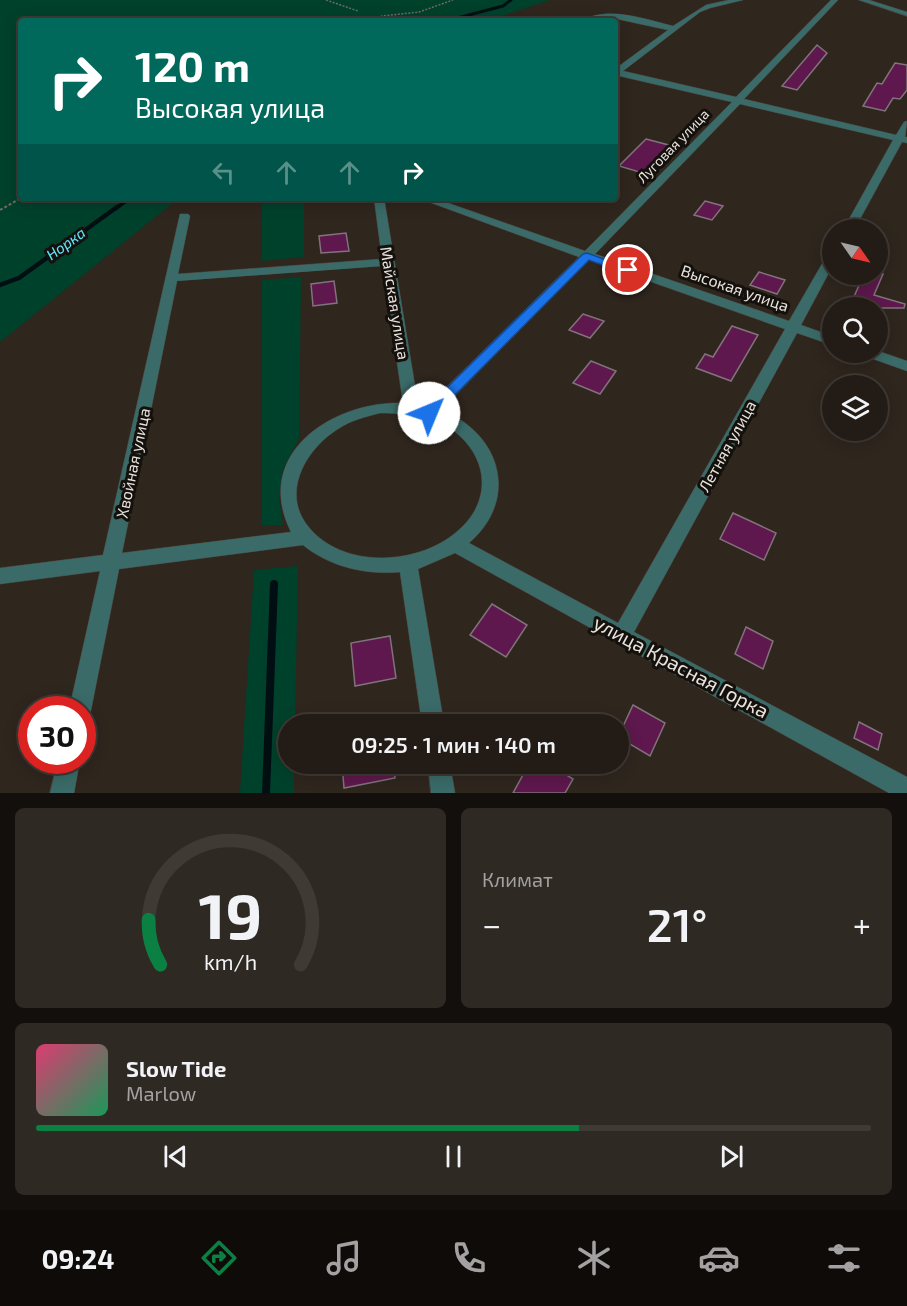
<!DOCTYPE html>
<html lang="ru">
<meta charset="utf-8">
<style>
body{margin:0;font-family:"Exo 2",sans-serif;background:#2f2923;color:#f1f3f6;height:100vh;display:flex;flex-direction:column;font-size:22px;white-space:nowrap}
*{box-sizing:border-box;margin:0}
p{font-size:20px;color:#a3a1a1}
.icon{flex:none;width:33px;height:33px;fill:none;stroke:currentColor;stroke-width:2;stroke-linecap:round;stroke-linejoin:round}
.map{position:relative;height:793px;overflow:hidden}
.side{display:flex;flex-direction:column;gap:15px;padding:15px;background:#130f0c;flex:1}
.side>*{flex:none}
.hud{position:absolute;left:18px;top:18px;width:600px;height:183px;border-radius:6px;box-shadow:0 3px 15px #0003,0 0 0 2px #403a35;background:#00695c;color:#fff;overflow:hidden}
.needle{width:39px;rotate:124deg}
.controls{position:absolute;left:822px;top:219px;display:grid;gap:12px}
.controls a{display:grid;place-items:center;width:66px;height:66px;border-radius:50%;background:#231c16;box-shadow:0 3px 15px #0003,0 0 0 2px #403a35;font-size:30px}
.speed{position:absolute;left:18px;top:696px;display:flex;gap:12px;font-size:30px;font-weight:700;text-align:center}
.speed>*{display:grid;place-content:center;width:78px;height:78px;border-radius:50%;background:#231c16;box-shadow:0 3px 15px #0003,0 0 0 2px #403a35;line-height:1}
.speed .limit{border:9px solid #d22;background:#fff;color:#111}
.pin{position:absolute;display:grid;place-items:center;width:51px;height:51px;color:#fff;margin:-26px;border:3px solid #fff;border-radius:50%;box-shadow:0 2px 6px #0007}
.me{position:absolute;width:66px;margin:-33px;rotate:45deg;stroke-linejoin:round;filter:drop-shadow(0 0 4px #0008)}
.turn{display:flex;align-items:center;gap:21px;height:126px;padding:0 18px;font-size:27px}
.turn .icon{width:78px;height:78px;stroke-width:2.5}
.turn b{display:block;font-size:42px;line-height:51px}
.lanes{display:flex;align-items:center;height:57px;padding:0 18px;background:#0003;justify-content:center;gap:30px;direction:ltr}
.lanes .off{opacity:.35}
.big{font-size:45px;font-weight:600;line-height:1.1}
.side .tile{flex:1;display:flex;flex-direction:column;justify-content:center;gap:9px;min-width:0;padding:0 21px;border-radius:9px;background:#2f2923}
.side .dial{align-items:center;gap:0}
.dial svg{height:156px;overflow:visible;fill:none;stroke:#403a35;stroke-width:7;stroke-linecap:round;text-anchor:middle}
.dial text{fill:#f1f3f6;stroke:none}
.song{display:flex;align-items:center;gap:18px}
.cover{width:72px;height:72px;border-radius:9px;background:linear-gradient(135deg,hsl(340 70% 55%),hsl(150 70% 35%))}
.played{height:6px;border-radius:3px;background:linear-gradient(90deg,#0b8043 65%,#403a35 65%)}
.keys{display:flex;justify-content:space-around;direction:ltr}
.heat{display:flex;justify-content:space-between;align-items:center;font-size:33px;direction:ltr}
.side .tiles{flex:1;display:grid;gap:15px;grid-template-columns:1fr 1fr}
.tile:last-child{grid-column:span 2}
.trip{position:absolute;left:278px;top:714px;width:351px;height:60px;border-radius:30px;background:#231c16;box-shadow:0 3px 15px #0003,0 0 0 2px #403a35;font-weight:600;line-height:60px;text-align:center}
.dock{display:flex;height:96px;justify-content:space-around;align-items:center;background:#0e0b09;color:#a3a1a1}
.dock .icon{width:42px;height:42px}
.dock .active{color:#0b8043}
.dock b{font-size:27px;color:#f1f3f6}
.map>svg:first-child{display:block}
.green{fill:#00412b}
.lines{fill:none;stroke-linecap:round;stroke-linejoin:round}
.stream-far3{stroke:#010f12;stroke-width:3}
.stream-far2{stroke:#010f12;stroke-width:4}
.stream-far1{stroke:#010f12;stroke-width:4.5}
.stream{stroke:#010f12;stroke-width:8}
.building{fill:#5e184d;stroke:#80737b;stroke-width:1.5}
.street-casing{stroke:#4d443d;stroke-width:1}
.path-far1{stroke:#716962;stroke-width:1.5;stroke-dasharray:2 1.5;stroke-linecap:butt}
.path{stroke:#716962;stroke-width:2;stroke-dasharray:3 2;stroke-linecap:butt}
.street{fill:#3a6b68;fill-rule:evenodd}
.route{fill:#1a73e8;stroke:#114b97;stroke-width:1.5}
.labels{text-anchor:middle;stroke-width:6;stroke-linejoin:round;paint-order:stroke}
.far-street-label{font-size:14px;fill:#e9e3de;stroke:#14100c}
.far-water-label{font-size:15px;font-style:italic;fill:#60e6fc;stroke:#14100c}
.street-label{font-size:16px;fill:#e9e3de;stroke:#14100c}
.near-street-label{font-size:20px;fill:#e9e3de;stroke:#14100c}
</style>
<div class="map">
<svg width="907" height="793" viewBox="0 0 907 793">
<rect width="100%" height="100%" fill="#2f261e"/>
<path class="green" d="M0 0H550L487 21H21V198H179L0 342Z
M262 198H304V257L262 261Z
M301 277 299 439 283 469 279 498 283 525 262 526V280Z
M298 566 295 724H288V764H294V793H240L254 570Z"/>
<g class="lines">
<path class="stream-far3" d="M446 21 503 6 511 0"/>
<path class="stream-far2" d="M115 209 130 198"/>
<path class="stream-far1" d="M0 285 19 278 117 207"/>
<path class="stream" d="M266 793 274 584"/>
</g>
<path class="building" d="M817 45 827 53 797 90 782 86Z
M895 63 907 65V90L900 99 893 98 885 111 863 106 877 83 882 84Z
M646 139 680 148 667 161 660 159 646 174 619 166Z
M705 201 723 206 712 220 694 215Z
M346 233 349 251 321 253 319 236Z
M759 272 785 280 777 294 750 285Z
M864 274H883L874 295 905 304 904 308H849Z
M334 281 337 303 313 306 311 284Z
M583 314 604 321 590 338 569 330Z
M732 326 758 335 731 381 696 368 705 354 713 357Z
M591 361 616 371 600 394 573 383Z
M733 513 776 533 764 560 720 539Z
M492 604 527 625 506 657 470 635Z
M746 627 773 641 763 669 735 654Z
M390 636 396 678 355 686 351 643Z
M633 705 665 723 650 756 618 737Z
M859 722 882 734 878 750 854 738Z
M342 764H394L395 778 344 788Z
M529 764H549L573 779 565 793H513Z"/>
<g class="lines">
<defs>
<path id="street" d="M729 0H743L710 8 700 12 623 71 736 97 831 0H838L744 99 896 135 904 122 907 121 905 137H907V143L902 142 854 230H843L893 140 740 104 595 254 789 321 826 257 832 253V267L801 325 832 336V345L797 333 634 632 907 777V793H889L455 553 418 569 444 724H422L400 572C366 575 330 567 303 545L119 569 91 710 88 718 82 720V710H69L100 571 0 584V568L103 555 180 214H188L190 216 178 274 382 259 374 198H384L418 404 427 406 579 257 418 198H434L585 251 732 102 615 75V69L668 30 617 19 582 21C607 5 647 20 673 26L706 5ZM589 260 785 329 618 623 469 543C520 499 501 433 441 410ZM383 266 403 403C332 401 252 454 291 532L122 553 177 281ZM380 413C399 413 416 415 433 419 443 421 453 430 460 436 488 462 490 500 462 527 423 566 342 571 307 525 281 491 307 448 338 429 351 420 365 417 380 413Z
M859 0H869L907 12V16Z
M878 351 907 361V371L862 355 860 352H878Z
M58 760H80L74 793H50Z
M428 764H450L455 793H431Z"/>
</defs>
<use href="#street" class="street-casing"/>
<path class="path-far1" d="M326 0 358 11
M371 21 382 16 419 12 453 0"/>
<path class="path" d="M0 210 21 198"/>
<use href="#street" class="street"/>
</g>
<path class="route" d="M587 253 634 270 628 274 589 260 434 416H425L422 413 425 409 583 254Z"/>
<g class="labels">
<g class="far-street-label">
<text transform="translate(673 146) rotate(-46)" y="5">Луговая улица</text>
</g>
<g class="far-water-label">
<text transform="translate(66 244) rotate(-36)" y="5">Норка</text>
</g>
<g class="street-label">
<text transform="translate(735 288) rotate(19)" y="6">Высокая улица</text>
<text transform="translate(395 303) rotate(81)" y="6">Майская улица</text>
<text transform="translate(727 446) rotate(-61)" y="6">Летняя улица</text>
<text transform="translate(133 463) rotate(-78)" y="6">Хвойная улица</text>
</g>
<g class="near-street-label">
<text transform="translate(681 667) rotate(28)" y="7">улица Красная Горка</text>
</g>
</g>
</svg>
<div class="controls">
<a><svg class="needle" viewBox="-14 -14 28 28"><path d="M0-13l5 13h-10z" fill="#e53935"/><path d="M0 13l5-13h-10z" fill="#a3a1a1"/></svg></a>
<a><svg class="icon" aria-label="search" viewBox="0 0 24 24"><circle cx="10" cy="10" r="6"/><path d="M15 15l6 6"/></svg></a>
<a><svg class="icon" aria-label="layers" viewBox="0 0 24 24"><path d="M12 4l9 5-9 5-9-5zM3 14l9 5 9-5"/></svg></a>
</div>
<div class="speed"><div class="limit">30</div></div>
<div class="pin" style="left:628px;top:270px;background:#d93025"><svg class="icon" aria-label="arrive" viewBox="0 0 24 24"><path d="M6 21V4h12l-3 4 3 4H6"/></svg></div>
<svg class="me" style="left:429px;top:413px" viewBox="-20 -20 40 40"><circle r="19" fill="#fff"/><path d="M0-13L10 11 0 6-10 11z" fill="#1a73e8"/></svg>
<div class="trip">09:25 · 1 мин · 140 m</div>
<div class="hud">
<div class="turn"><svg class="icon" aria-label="right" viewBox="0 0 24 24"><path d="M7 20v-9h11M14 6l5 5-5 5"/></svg><div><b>120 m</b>Высокая улица</div></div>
<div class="lanes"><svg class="icon off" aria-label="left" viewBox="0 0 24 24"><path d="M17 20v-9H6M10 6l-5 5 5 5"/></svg><svg class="icon off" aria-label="ahead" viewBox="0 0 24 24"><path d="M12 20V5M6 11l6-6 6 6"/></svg><svg class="icon off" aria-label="ahead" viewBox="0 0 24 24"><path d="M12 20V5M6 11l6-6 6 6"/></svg><svg class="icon" aria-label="right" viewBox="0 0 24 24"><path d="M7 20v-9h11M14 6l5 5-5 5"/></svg></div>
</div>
</div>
<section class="side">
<div class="tiles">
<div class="tile dial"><svg viewBox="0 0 100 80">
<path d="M14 69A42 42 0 1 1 86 69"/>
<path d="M14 69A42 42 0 0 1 8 46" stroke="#0b8043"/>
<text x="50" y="56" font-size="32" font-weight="700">19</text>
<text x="50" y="72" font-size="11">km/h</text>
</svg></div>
<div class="tile"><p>Климат</p>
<div class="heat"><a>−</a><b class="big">21°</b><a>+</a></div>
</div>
<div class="tile">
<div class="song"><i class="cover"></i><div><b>Slow Tide</b><p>Marlow</p></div></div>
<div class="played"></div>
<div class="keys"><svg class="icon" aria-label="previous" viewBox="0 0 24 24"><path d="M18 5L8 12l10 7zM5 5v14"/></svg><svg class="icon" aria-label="pause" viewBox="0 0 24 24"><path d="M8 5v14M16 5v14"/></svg><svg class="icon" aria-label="next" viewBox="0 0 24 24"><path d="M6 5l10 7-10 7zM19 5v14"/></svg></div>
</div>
</div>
</section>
<nav class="dock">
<b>09:24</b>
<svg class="icon active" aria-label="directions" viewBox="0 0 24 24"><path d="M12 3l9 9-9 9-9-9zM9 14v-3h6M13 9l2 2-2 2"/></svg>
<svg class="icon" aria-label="music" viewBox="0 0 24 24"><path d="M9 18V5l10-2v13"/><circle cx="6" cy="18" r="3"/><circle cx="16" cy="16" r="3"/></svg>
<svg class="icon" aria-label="phone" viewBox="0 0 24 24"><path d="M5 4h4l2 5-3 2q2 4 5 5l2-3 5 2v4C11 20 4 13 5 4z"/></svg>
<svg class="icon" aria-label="climate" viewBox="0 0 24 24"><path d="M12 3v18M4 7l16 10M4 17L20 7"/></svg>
<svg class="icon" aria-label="car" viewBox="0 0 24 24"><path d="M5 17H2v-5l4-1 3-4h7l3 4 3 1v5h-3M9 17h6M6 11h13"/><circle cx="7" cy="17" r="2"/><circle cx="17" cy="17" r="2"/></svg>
<svg class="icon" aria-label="filters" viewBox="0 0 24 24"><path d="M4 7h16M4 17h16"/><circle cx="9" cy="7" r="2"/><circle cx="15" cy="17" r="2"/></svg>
</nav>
